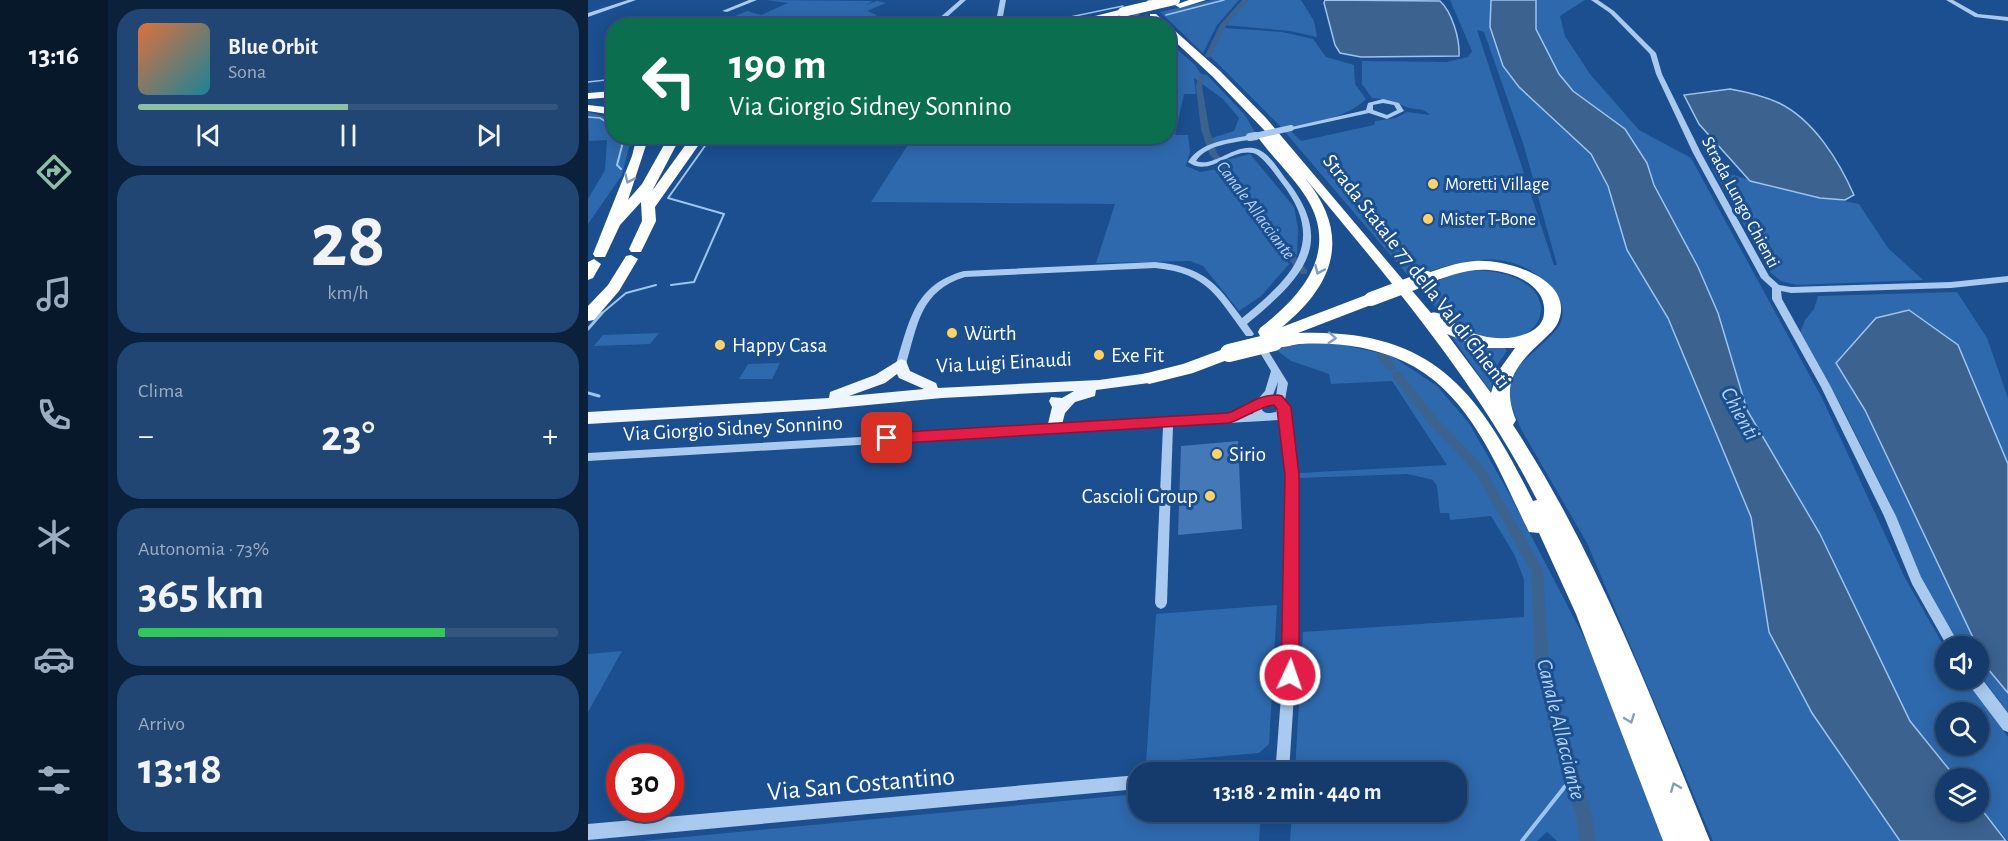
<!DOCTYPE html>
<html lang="it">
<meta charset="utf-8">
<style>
body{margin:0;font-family:"Alegreya Sans",sans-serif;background:#214673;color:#f1f3f6;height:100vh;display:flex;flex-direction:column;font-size:22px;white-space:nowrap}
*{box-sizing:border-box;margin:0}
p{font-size:20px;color:#9dadc1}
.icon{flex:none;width:33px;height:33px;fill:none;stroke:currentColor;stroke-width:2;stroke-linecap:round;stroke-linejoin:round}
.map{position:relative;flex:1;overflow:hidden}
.drawer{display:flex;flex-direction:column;gap:9px;padding:9px;background:#0b203b;width:480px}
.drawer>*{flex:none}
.top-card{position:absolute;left:18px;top:18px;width:570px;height:126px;border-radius:24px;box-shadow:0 3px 15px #0003,0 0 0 2px #33557e;background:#0b6e4f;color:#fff;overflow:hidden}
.fabs{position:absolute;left:1347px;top:636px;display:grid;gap:12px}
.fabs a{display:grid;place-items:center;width:54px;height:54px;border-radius:50%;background:#143b6b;box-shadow:0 3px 15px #0003,0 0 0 2px #33557e;font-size:30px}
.speed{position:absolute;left:18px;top:744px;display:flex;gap:12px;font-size:30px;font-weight:700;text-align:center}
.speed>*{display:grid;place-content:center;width:78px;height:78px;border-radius:50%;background:#143b6b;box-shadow:0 3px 15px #0003,0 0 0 2px #33557e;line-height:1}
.speed .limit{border:9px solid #d22;background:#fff;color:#111}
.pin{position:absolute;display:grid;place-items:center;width:51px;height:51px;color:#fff;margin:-26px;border-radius:12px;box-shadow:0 3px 9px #0006}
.me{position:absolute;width:66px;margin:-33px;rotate:3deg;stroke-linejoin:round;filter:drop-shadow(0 0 4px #0008)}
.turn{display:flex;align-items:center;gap:21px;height:126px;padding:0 24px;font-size:27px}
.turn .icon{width:78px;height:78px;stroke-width:2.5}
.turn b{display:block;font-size:42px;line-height:51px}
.big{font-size:45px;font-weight:600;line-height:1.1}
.drawer .card{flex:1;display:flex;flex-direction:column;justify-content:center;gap:9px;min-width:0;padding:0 21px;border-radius:24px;background:#214673}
.drawer .dial{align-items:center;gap:0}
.dial b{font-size:78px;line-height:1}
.song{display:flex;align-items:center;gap:18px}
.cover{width:72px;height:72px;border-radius:9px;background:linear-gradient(135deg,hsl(20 70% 55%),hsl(190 70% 35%))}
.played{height:6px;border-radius:3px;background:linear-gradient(90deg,#8abfa5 50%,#33557e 50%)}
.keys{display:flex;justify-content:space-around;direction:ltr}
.heat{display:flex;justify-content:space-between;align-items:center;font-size:33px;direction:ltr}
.charge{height:9px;border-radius:4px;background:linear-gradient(90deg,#34c759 73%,#33557e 0)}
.trip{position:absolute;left:540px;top:762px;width:339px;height:60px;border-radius:24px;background:#143b6b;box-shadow:0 3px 15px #0003,0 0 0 2px #33557e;font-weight:600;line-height:60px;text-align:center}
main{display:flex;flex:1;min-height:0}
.dock{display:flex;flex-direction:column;width:108px;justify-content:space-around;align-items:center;background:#08182b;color:#9dadc1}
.dock .icon{width:42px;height:42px}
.dock .selected{color:#8abfa5}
.dock b{font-size:27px;color:#f1f3f6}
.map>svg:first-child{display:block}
.green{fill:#2e69ad;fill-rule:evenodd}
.water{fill:#3c6290;stroke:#9cc4f0;stroke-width:1.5}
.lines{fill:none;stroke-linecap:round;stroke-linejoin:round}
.stream-far3{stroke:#9cc4f0;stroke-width:1.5}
.stream-far2{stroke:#9cc4f0;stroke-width:2}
.stream-far1{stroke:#9cc4f0;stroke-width:3}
.stream{stroke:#9cc4f0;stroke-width:4}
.canal{fill:#3c6290;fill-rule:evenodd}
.building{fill:#4478b7}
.highway-tunnel{stroke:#3d69a0;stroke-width:10;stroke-dasharray:10 5;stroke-linecap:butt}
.minor{fill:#a9c9ee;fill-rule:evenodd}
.major{fill:#f0f6ff;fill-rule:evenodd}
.highway{fill:#fff;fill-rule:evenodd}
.minor-bridge-far1{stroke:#a9c9ee;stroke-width:6}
.minor-bridge{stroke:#a9c9ee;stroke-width:8}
.highway-bridge-far2{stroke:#fff;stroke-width:10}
.highway-bridge-far1{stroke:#fff;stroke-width:14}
.highway-bridge{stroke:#fff;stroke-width:18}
.oneway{stroke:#829ec1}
.route{fill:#e11d48;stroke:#92132f;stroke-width:1.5}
.poi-dot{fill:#ffd166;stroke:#1b4f8f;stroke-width:2}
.labels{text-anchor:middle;stroke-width:6;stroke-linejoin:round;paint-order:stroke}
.far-poi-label{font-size:18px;fill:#fff;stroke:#1b4f8f;text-anchor:start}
.far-street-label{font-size:18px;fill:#fff;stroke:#1b4f8f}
.far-water-label{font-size:18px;font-style:italic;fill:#b5d3f5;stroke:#1b4f8f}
.street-label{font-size:21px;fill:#fff;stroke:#1b4f8f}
.poi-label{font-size:21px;fill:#fff;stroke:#1b4f8f;text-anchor:start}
.water-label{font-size:22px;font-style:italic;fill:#b5d3f5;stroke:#1b4f8f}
.near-street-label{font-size:26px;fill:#fff;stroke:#1b4f8f}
</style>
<main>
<nav class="dock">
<b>13:16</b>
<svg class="icon selected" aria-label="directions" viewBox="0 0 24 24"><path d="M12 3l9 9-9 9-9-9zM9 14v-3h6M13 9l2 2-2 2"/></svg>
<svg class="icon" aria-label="music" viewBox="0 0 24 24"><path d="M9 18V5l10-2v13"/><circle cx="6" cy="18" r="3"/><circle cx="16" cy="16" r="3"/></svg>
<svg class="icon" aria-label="phone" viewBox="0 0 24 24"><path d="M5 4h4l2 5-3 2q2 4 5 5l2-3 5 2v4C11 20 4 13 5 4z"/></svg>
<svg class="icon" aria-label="climate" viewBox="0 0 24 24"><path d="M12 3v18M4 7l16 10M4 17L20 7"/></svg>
<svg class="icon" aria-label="car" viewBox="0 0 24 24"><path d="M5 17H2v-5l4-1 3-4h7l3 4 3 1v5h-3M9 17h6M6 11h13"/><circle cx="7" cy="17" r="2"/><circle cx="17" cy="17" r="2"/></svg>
<svg class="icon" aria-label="filters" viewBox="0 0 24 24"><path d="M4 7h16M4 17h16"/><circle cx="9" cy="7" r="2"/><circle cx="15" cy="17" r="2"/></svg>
</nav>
<section class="drawer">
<div class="card">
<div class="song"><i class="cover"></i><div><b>Blue Orbit</b><p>Sona</p></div></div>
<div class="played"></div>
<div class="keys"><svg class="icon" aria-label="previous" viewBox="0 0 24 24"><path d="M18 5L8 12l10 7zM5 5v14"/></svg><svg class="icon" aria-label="pause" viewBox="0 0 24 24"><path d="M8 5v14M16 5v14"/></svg><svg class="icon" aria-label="next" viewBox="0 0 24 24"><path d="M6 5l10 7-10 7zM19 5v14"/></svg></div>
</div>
<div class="card dial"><b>28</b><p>km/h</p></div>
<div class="card"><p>Clima</p>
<div class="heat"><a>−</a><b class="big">23°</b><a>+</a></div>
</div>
<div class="card"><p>Autonomia · 73%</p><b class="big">365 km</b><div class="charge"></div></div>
<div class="card"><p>Arrivo</p><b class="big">13:18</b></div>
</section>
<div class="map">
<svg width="1420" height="841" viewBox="0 0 1420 841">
<rect width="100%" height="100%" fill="#1b4f8f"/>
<path class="green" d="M178 0 285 1 278 5 289 1 298 3 279 11 289 15 279 20 304 22 298 26 125 25 159 11 173 15 200 3Z
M625 0H651L629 25 615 53 572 12Z
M660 0H713L726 21 729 37 702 31 637 25Z
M862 0H903L902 27 969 123 1003 154 1020 186 1039 250 1080 318 1163 517 1181 632 1224 713 1312 841H1125L999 543 933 429 921 400 922 375C933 361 969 335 973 322 978 308 971 295 961 285 920 244 870 261 822 278L697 132 703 131 713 141 786 125 787 121 808 118 819 112 842 115C834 106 825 111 816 106 805 101 797 99 784 98L774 84V61L859 62 880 57 884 51ZM889 30 896 32 936 146 969 265H966Z
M948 0H997L972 16 977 36 1002 74 1051 130 1103 158 1234 398 1317 578 1357 648 1358 680H1378L1420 737V841L1391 806 1390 778H1368L1322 721 1232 534 1159 410 1130 313 1110 267 1066 185 1059 163 1037 129 985 91 971 74 948 29ZM1358 712H1390V746H1358Z
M636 28 694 32 725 39 738 57 766 65 767 84 778 99C758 119 722 123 694 128L622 56Z
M581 42 607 65 613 74 619 75 657 115 668 134 625 144 624 138 646 131 651 118 635 99 606 78 608 94H596L587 135H600L602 152 598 166 612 172 630 169 701 264 673 296 654 309 651 311 615 266 602 261 508 263 527 204 283 202 321 143 289 142 292 137 427 136 426 142H485L488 137 580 136Z
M0 112 25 119 26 136 41 137 43 139 34 175 0 224V199L17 170 19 140 1 141Z
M662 154 706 207 710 228 709 256 634 161Z
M1124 168 1183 187 1271 204 1300 248 1335 280 1208 285 1193 281 1182 272Z
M885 270C992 272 961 369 873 332 862 328 841 298 832 288L869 273Z
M1369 292 1399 338 1420 398V464L1370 345 1248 363 1277 410 1389 646H1372L1337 587 1304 507 1254 407 1212 333 1217 320 1226 309 1230 296Z
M71 333 62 344 6 346 15 335Z
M862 334 916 347 919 351 905 371 903 392Z
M724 342 752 344 804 356 849 386 881 423 923 497 1001 647 1075 841H969L959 832 949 841H702L704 812H868V772H707L715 632 936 617V579L926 554 903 516 862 520 861 513H852L849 486 845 480 820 474 712 478V473L859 465 804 381 743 384 741 374 703 361 687 349Z
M192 363 184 379H151L160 364Z
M689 605 681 744 671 753 558 763 568 614Z
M1390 649 1400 670 1420 693V712L1391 674Z
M34 651 0 712V654Z
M550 794V812H673L671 841H55Z"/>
<path class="water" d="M737 0 852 1C864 12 872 39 871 56L773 57 752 53 747 45 736 3Z
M903 0H948V29L971 74 985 91 1037 129 1059 163 1066 185 1110 267 1130 313 1159 410 1232 534 1322 721 1368 778H1358V812H1390L1391 806 1418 841H1312L1224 713 1181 632 1163 517 1080 318 1039 250 1020 186 1003 154 931 87 915 66 902 27Z
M1142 89C1159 92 1176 96 1191 103 1226 120 1251 161 1266 195L1257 200 1232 198 1162 181 1111 124 1096 95Z
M1321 310 1370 345 1420 464V693L1400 669 1277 410 1248 363 1288 318Z"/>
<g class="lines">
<path class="stream-far3" d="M560 1 563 0
M578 15 636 0
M439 26 535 6
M532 26 549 22
M0 82 26 79
M0 117 12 118 26 127"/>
<path class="stream-far2" d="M32 136 35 142 29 165 33 169
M83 285 106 282 136 214 80 198 124 136
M13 314 38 293 68 285"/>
<path class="stream-far1" d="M0 329 14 313
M0 393 11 396"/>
<path class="stream" d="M934 841 986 775"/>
<path class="canal" d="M654 0H660L638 26 622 57H618L617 56 632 25Z
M614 75 617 77 614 86 621 129 629 153 671 213 719 270V274H713L665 217 621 153 613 129 608 86 611 77Z
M793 353C799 354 805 363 808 368L806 370H800L788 356 790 354Z
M809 371 813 373 849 418 895 466 955 569 961 668 1004 815 1008 841H992L988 815 947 668 943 570 887 472 841 424 805 377 804 375 805 373Z"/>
</g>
<path class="building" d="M650 441 654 529 590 535 593 446Z"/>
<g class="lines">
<path class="highway-tunnel" d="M544 8 556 18"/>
<path class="minor" d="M40 0H48L0 17V13Z
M161 0H169L139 12 134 11Z
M372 0H378L349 26H342Z
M412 0H418L415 16 412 18 409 16Z
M1003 0H1010L1026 11 1068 53 1074 74 1113 153 1181 276 1191 285 1203 287 1363 282 1420 276V282L1363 288 1203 293 1193 291 1194 299 1243 387 1308 516 1333 577 1372 646H1359L1324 584 1296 516 1233 387 1184 299V288L1173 278 1105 153 1068 74 1062 54 1022 13Z
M1358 0H1365L1390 14 1420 17V21L1387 17Z
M795 99 811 103 816 111 799 119 781 113 703 130 699 128 778 110 780 103ZM795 103 806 105 809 110 799 115 785 110V105Z
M662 135H665V139C646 143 619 144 608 161 625 168 645 145 665 148 679 150 689 167 697 178 751 244 713 279 659 324L666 334 664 336H658C629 297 620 273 567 268L377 277C332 291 330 324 318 364L313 367 310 366 308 364C322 320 326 285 376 271L567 262C615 267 627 281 654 318 703 278 741 243 693 182 687 174 674 155 665 153 642 148 622 178 600 162 613 141 640 140 662 135Z
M676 348 679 349 700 383 697 400 700 404 710 475 711 618 701 772H649L651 767 656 765 688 762 699 618 698 475 691 420 585 426 579 603 577 607 573 609 569 607 567 603 575 427 0 461V453L665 414 663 407 677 391 683 371 671 351ZM690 382 688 396 685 395ZM679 402 690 405 688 412C682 413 676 415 673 408Z
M1391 675 1420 713V732L1415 730 1381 685 1379 680H1390Z
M550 775V789L0 840V824Z"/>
<path class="major" d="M313 359 318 361 322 371 348 383 350 388 511 380 561 373 568 378 561 383 508 390 507 396 487 402 477 413 472 432H462L459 428 464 407 461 401 463 397 474 398 486 391 354 398 227 410 0 424V412L241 398 242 392 287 375ZM309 374 311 378 336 389 261 396 297 383Z"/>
<path class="highway" d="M601 0H618L592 8 587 5Z
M535 9 538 10V14L488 26H467Z
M562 14H568L632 71 678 118 843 313C855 310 864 323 874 328 894 339 919 342 940 333 949 329 956 322 956 313 959 285 925 272 901 270 879 268 860 277 839 283L831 278 834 275C851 269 869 262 887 261 917 259 986 278 971 320 968 329 960 335 954 341 927 366 913 383 928 420L925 425C1009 553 1064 700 1122 841H1075L988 614 951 533 941 532C910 470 883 392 815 361 782 346 748 342 712 344 702 345 684 352 678 342L680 338 689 336 687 333 678 337 672 336 670 332 672 328C715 295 752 251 718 197 704 175 684 157 669 136L679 133 624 76 580 35V26H570L562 18ZM717 178C801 279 889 382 949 500L945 501C890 390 845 328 710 333L788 303 791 299 788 295H778L694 327C748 283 763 234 717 178ZM859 334 894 348H927L909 373 903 393Z
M26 91V97L0 99V93Z
M0 105 26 108V115L0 111Z
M49 136H61L40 200 54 184 81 136H93L64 191 104 136H117L67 207 68 221 53 252H43L41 249 54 221 53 202 32 225 17 257H7L5 254 44 156Z
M43 255 50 259 31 291 6 320 0 321V306L20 285 38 256Z
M6 259 13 264 5 278 0 280V262Z
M641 347 647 349 649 353 647 357 605 373 561 384 552 378 555 374 595 364Z"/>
<path class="minor-bridge-far1" d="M662 137 703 128"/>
<path class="minor-bridge" d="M662 137 668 136"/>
<path class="highway-bridge-far2" d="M535 12 587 0"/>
<path class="highway-bridge-far1" d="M783 299 839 278"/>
<path class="highway-bridge" d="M641 353 686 342"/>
</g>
<defs><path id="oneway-chevron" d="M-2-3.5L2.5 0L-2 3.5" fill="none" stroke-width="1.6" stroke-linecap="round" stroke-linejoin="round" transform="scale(1.5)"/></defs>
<g class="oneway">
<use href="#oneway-chevron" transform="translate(41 179) rotate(114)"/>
<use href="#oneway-chevron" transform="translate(731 270) rotate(114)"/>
<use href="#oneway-chevron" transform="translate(744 338) rotate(3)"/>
<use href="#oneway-chevron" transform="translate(1042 719) rotate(69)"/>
<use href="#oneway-chevron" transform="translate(1087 787) rotate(-112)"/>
</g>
<path class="route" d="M690 395 694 396 703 407 711 475V675L708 681 702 684 696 681 693 675 697 475 689 409 686 405C674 405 655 419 641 423L299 444 292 438 299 433 640 413C659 406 668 395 690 395Z"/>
<g class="poi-dot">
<circle cx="845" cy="184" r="6"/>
<circle cx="840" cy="219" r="6"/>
<circle cx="364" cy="333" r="6"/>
<circle cx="132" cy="345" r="6"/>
<circle cx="511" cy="355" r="6"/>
<circle cx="629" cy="454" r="6"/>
<circle cx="622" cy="496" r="6"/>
</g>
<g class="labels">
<g class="far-poi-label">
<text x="857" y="190">Moretti Village</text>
<text x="852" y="225">Mister T-Bone</text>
</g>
<g class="far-street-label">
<text transform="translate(1153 202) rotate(62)" y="6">Strada Lungo Chienti</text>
</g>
<g class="far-water-label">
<text transform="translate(668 210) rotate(53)" y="6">Canale Allacciante</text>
</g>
<g class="street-label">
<text transform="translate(829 271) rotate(52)" y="7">Strada Statale 77 della Val di Chienti</text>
<text transform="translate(416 362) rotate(-3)" y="7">Via Luigi Einaudi</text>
<text transform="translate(145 428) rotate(-3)" y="7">Via Giorgio Sidney Sonnino</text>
</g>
<g class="poi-label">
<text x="376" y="340">Würth</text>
<text x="144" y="352">Happy Casa</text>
<text x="523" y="362">Exe Fit</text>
<text x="641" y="461">Sirio</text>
<text x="610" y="503" text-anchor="end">Cascioli Group</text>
</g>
<g class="water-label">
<text transform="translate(1153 413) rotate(61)" y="8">Chienti</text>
<text transform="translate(974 729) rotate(76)" y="8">Canale Allacciante</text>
</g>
<g class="near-street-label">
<text transform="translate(273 783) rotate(-5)" y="9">Via San Costantino</text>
</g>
</g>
</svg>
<div class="fabs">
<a><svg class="icon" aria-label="sound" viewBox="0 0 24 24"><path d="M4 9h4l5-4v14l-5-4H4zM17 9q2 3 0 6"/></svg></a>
<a><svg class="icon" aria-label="search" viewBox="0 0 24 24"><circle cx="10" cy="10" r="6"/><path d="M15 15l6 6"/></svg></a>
<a><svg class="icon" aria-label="layers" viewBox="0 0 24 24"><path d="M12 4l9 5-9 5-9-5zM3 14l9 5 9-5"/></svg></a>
</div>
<div class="speed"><div class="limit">30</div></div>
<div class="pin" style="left:299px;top:438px;background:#d93025"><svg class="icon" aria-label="arrive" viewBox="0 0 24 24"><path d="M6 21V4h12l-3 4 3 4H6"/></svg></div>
<svg class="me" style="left:702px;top:675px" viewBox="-20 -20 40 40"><circle r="17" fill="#e11d48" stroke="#fff" stroke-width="3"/><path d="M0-11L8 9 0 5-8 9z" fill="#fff"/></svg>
<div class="trip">13:18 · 2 min · 440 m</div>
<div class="top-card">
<div class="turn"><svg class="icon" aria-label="left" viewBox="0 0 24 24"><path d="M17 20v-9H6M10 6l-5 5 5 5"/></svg><div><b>190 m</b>Via Giorgio Sidney Sonnino</div></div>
</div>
</div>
</main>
